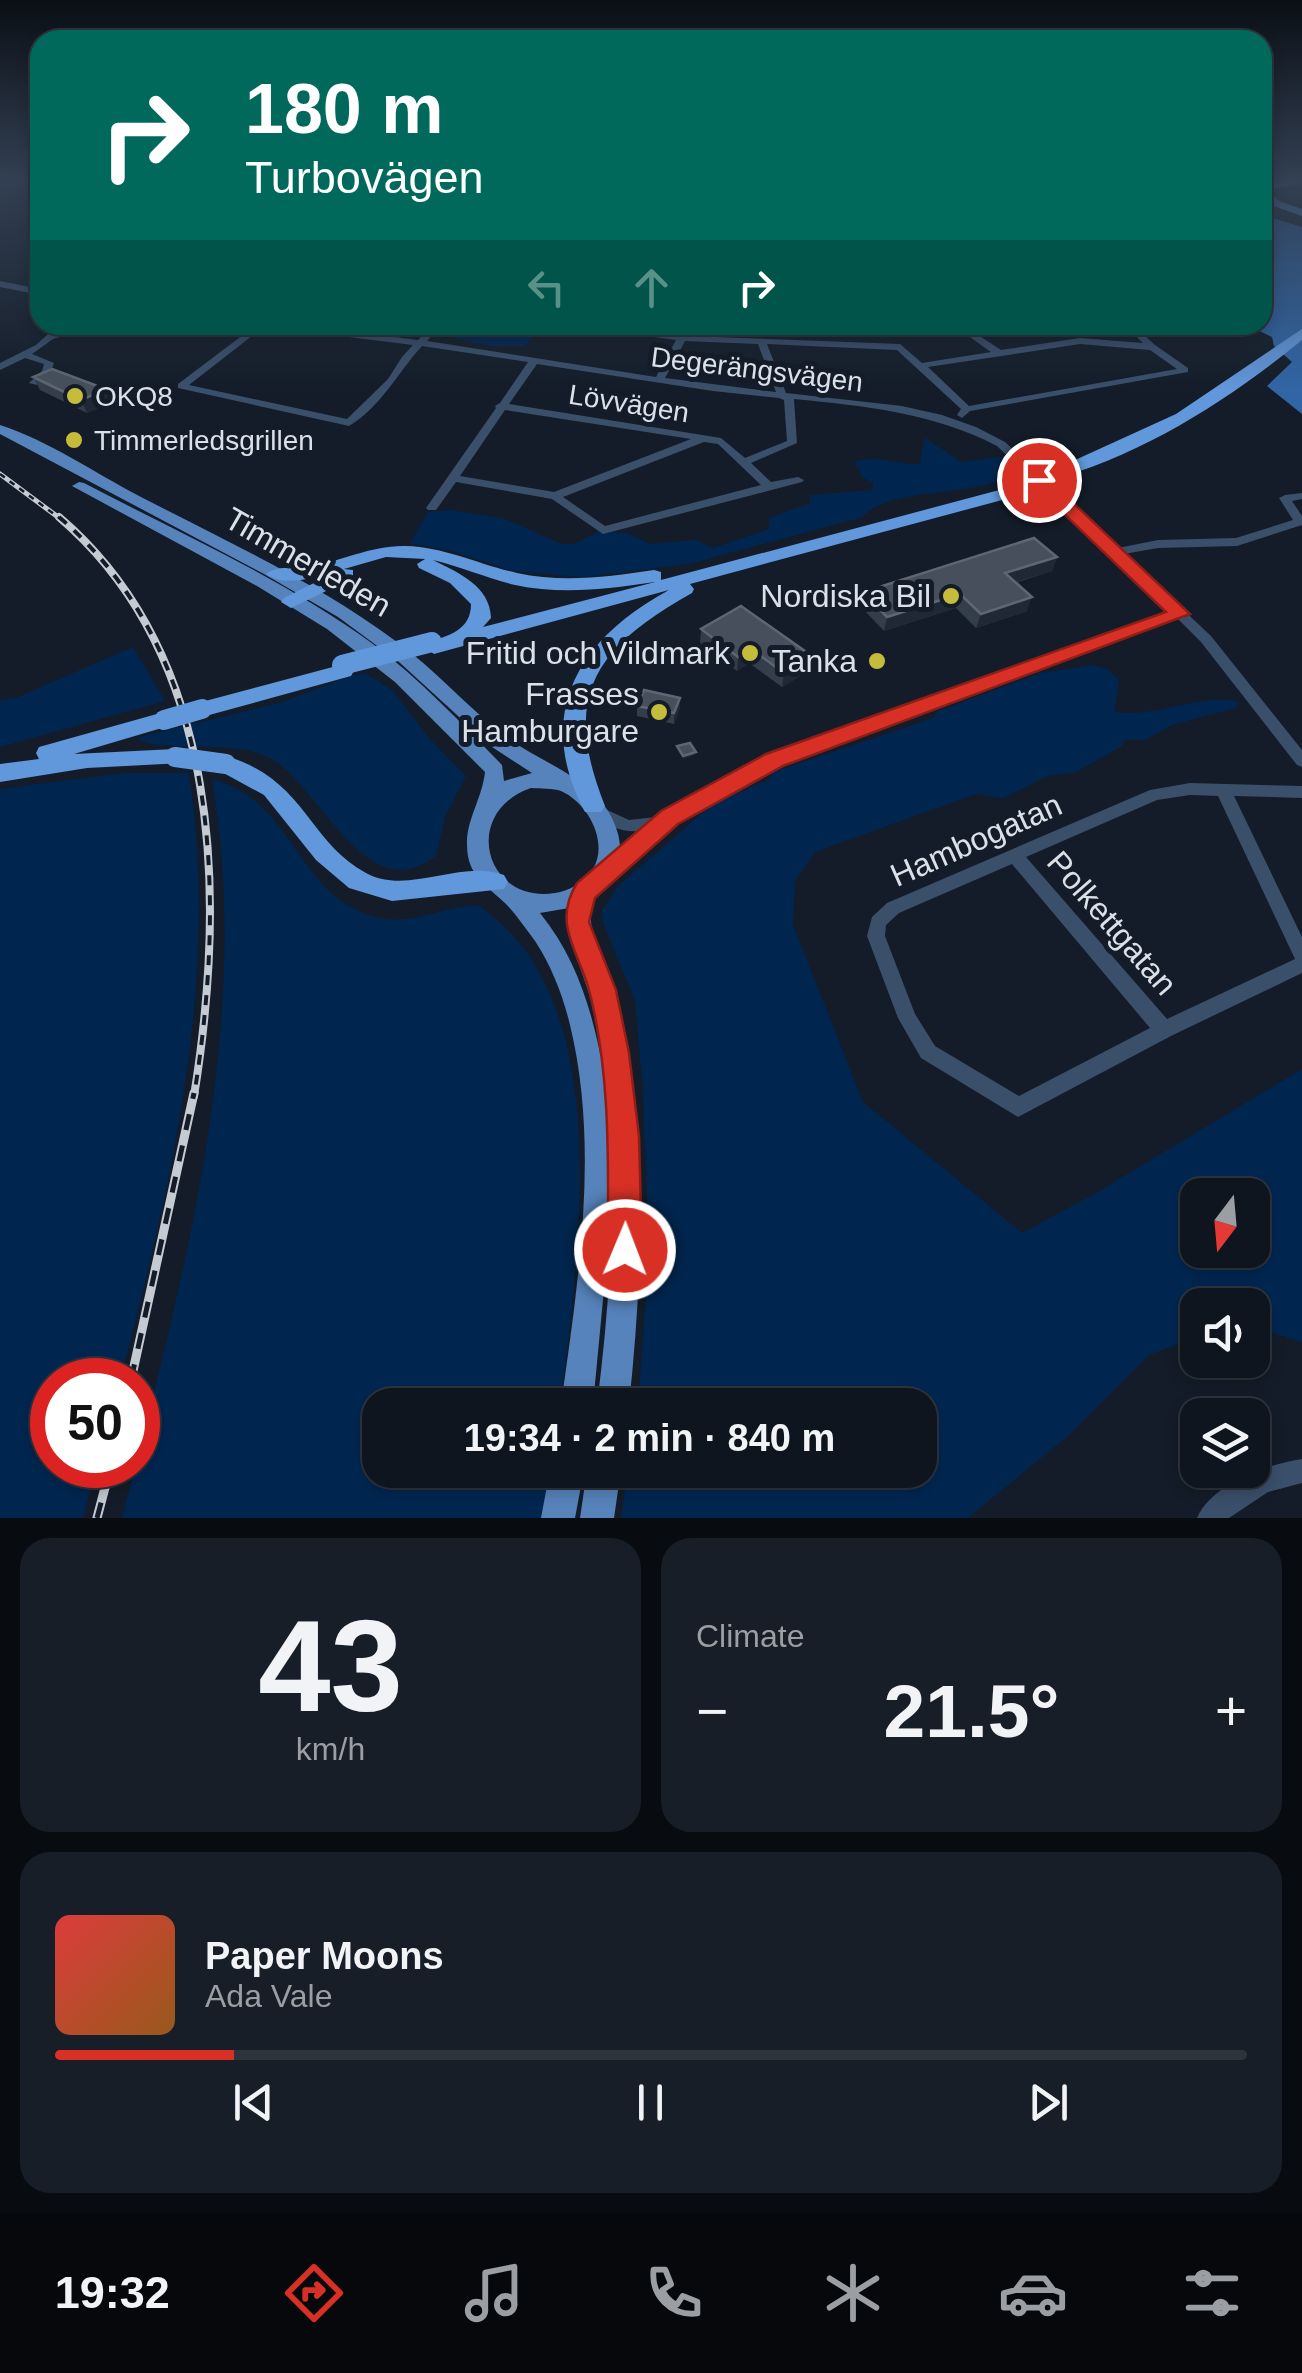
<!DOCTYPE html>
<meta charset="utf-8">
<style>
body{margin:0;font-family:Helvetica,sans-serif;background:#171e27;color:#f1f3f6;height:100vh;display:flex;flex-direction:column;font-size:38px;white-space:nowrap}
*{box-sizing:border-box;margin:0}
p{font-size:32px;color:#9b9fa4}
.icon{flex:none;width:55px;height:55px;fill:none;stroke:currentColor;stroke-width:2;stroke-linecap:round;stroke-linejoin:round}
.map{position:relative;height:1518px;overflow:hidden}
.side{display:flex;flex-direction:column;gap:20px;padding:20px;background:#080c10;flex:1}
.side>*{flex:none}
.top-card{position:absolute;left:30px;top:30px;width:1242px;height:305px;border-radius:30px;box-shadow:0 5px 15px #0003,0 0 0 2px #2e343c;background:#00695c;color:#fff;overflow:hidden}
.needle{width:65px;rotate:196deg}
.buttons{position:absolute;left:1180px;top:1178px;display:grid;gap:20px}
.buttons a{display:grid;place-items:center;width:90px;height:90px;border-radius:20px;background:#0e151e;box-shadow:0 5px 15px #0003,0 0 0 2px #2e343c;font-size:50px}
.speed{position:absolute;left:30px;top:1358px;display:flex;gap:20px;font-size:50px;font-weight:700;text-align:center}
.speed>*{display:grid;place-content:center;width:130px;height:130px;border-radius:50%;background:#0e151e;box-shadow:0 5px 15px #0003,0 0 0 2px #2e343c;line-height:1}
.speed .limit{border:15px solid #d22;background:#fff;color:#111}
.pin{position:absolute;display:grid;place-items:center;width:85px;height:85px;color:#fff;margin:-42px;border:5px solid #fff;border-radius:50%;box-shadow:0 2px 10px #0007}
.me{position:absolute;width:110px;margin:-55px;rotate:1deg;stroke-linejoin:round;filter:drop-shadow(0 0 8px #0008)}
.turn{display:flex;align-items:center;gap:35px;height:210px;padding:0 50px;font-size:45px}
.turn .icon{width:130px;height:130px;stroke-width:2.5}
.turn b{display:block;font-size:70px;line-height:85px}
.lanes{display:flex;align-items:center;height:95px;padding:0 50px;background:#0003;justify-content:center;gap:50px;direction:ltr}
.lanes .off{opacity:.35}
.big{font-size:75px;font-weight:800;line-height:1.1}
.side .tile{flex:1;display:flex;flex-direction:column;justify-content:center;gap:15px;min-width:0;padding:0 35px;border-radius:30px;background:#171e27}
.side .dial{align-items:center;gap:0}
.dial b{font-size:130px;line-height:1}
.song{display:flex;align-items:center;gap:30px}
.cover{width:120px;height:120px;border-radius:15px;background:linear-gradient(135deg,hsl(0 70% 55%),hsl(30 70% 35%))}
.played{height:10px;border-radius:5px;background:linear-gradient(90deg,#d93025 15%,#2e343c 15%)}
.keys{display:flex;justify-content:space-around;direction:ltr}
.heat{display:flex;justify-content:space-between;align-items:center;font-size:55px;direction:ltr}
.side .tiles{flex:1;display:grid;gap:20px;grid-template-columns:1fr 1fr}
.tile:last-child{grid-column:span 2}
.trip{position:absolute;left:362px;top:1388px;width:575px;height:100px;border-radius:30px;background:#0e151e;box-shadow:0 5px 15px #0003,0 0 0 2px #2e343c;font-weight:800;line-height:100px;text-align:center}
.tab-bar{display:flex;height:160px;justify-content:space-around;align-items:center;background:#06080c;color:#9b9fa4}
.tab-bar .icon{width:70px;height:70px}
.tab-bar .selected{color:#d93025}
.tab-bar b{font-size:45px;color:#f1f3f6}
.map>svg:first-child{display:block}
.green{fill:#002650;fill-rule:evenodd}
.water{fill:#3165a5}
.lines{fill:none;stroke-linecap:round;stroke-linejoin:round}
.minor{fill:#3a4f6a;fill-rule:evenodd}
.major{fill:#5683bb;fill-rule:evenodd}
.highway{fill:#6197db;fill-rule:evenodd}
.rail-far2-casing{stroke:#c5cbd3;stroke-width:5}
.rail-far1-casing{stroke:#c5cbd3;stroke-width:8}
.rail-casing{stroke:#c5cbd3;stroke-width:9}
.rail-far2{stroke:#131c28;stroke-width:2.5;stroke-dasharray:6;stroke-linecap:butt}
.rail-far1{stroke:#131c28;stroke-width:4;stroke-dasharray:10;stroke-linecap:butt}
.rail{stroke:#131c28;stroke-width:5;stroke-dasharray:16;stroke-linecap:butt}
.highway-bridge-far1{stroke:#6197db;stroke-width:15}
.highway-bridge{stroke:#6197db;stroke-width:20}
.wall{fill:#343d4a}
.shaded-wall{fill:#1f2935}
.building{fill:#464f5b;stroke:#5d6671;stroke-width:2.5}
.route{fill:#d93025;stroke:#8d1f18;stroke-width:2.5}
.poi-dot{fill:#c6bc3c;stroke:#131c28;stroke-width:4}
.labels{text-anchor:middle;stroke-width:10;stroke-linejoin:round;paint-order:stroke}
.far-street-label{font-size:28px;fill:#dbe1e9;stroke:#131c28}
.far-poi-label{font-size:28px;fill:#dbe1e9;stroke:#131c28;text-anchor:start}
.street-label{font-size:32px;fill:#dbe1e9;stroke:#131c28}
.poi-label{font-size:32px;fill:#dbe1e9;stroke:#131c28;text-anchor:end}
</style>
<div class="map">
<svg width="1302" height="1518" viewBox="0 0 1302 1518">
<rect width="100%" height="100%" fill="#131c28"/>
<path class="green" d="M311 325H430L418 337 410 338Z
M441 325H543L525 346H491L433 333Z
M924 437 961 462 1001 457 1015 469C992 500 888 484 863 517L689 564 581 577 513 571 452 551 410 543 428 512 451 510 502 518 562 544H574L598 532 627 533 650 544 696 540 713 548 769 529V518L810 503V495L873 490V483L862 477 855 462C875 454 897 465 920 464Z
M133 647 165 701 0 747V700L18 697Z
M1093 665 1107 669 1119 681 1114 712C1158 718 1203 692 1239 702L1235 708 1172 725 1145 740H1124L1122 746 1076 772 1048 776 1003 798 976 794 815 852 795 881 793 925 863 1102 1022 1233 1096 1193 1302 1069V1342L1253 1327 1252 1305H1198L1197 1337 1149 1355 1069 1435 968 1518H621L628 1470H920V1405H638L649 1251 643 1091 635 1000 603 923 602 910 620 884 714 803 770 779 773 772 922 722 934 717 938 711 1040 673ZM1198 1195H1252V1250H1198Z
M367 674 392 690 429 738 466 776 445 817 436 856C366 911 320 785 270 758 233 738 161 754 136 738L283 702 353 675Z
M124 773H189C220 978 172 1183 120 1380H52V1465H97L83 1518H0V789Z
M212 779C299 802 297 906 386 919 416 923 447 906 477 905 621 996 577 1263 560 1405H380V1470H551L542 1518H122C182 1283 254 1025 212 779Z"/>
<path class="water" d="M1263 215 1302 227V414L1267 386 1292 362 1274 346 1272 337 1247 325H1262Z"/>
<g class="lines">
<path class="minor" d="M0 281 40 289V295L0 287Z
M58 325H67L60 333 83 325H96L53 339 32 354 54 363 50 374 37 385 29 383 42 371 44 364 25 358 0 370V363L36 345Z
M256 325H266L189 385 347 419 388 379 402 357 413 345 276 328 272 325H300L418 340 432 325H441L427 341 656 377 676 340 590 328 586 325H609L679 335 685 325H693L688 336 900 344 922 363 991 352 953 325H963L1001 350 1080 338 1143 343 1124 325H1133L1155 345 1188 368V372L970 411 962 418 957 415 961 409 897 350 767 344 786 393 902 406 942 415 976 427 1005 442 1118 548 1158 540 1236 538 1293 520 1279 498 1285 495 1302 493V499L1292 501 1302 516V525L1237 546 1158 548 1124 554 1211 636 1302 750V767L1297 765 1201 642 1178 619 779 764 703 803 610 879 604 881 598 879 596 874 598 869 648 830C623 834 615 828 593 817L591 813 593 809H605L629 820 665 816 691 795 769 756 1171 613 997 446C934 413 865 406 794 399L797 443 751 463 771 482 798 477 804 480 802 482 603 534 552 499 456 482 436 510H428L426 508 496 408 495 406 500 403 528 362 422 346C398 372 381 407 349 426L178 388V384ZM685 341 758 344 776 392 665 378ZM1080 344 1150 350 1177 369 969 406 928 367ZM537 364 713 391 779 398 784 400 787 441 745 458 721 438 509 404ZM505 410 691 439 554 492 460 476ZM704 442 718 444 761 485 605 526 563 497Z
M1190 783 1302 786V798L1234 796 1302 937V973L1171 1036 1018 1117 921 1058 898 1018 867 936 872 917 887 903 1150 790ZM1190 795 1218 796 1295 959 1167 1019 1026 857 1157 800ZM1012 864 1150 1028 1019 1096 935 1046 915 1014 885 936 886 925 899 913Z
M1302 1459V1483L1268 1492 1229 1518H1197C1211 1484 1268 1464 1302 1459Z"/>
<path class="major" d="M0 425C47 440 97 474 141 497 228 542 318 583 397 642 436 670 467 707 505 736 539 762 592 777 612 818 639 875 589 879 591 921 592 951 609 979 618 1007 623 1026 626 1047 629 1066 646 1179 641 1292 629 1405H597C608 1317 615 1229 610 1141L608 1247 593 1405H561C578 1282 600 1148 570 1025 563 996 552 967 535 941 526 929 517 916 507 905 488 886 467 877 467 845 466 820 482 799 485 772L395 682 327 629 257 586 72 486 79 482 84 483C181 534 284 579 373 644 420 679 461 723 502 765L504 781 532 773 492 747 399 662 338 617 264 574 0 434ZM531 788C540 789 553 788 561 791 588 803 609 842 593 869 585 882 569 891 555 893 484 904 461 812 531 788ZM569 908 570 938 593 1005 604 1073C593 1014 578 960 540 913Z
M550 1470H584L575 1518H541Z
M587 1470H621L614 1518H580Z"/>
<path class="highway" d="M1302 178V183L1276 188 1270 193 1279 201 1302 209V216L1271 205 1262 197V189L1269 183Z
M1302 329V340C1228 401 1141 456 1048 481L1040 476 1176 414Z
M1037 480 1043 481V489L690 584 694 589 692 593C594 648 561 696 605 806L601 812H585C533 714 578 639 669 590L434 654 424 647 427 642C449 636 471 630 471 604L450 583 419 568 417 564 425 559 386 557 344 569 353 570V578L291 608 281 602 284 598 338 571C317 577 284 588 266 574 276 565 295 569 309 567 342 561 372 545 406 546 445 547 480 565 517 573 562 583 609 577 654 570L661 572V580ZM433 560C461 567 487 578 515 585 561 595 609 589 655 582L483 627 491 618C490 586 459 573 433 560Z
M344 664 351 666 354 671 351 676 202 717 191 709 194 704Z
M164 712 175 720 172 725 74 754 175 749 183 751 186 757 183 763 87 768 0 782V764L39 759 36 753 39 747Z
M226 756C306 780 307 841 366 873 408 896 460 859 504 875L508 882 504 889 392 901 349 888 316 860 264 795 218 770 215 764Z"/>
<defs>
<path id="rail-far2" d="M0 474 62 520"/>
<path id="rail-far1" d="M59 517C223 657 226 898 194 1096"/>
<path id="rail" d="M131 1380 194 1093
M97 1518 111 1465"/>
</defs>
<use href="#rail-far2" class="rail-far2-casing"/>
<use href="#rail-far1" class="rail-far1-casing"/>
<use href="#rail" class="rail-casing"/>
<use href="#rail-far2" class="rail-far2"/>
<use href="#rail-far1" class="rail-far1"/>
<use href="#rail" class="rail"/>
<path class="highway-bridge-far1" d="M1031 480 1048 476"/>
<path class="highway-bridge" d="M342 665 432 642
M164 720 202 709
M175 757 226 764"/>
</g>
<path class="wall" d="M33 377 106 389 112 402 87 413 40 390Z
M1057 557 1052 571 1015 583 1027 611 976 628 956 608 884 631 860 606 863 592Z
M701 629 812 656 810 670 782 687 749 663 737 671 700 643Z
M680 698V708L674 724 637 716V706Z"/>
<path class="shaded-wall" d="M106 389 112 402 87 413 81 400Z
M1057 557 1052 571 1000 587 1005 573Z
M960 594 956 608 884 631 887 617Z
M1032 597 1027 611 976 628 981 614Z
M751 649 749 663 737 671 738 657Z
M812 656 810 670 782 687 784 673Z
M680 698V708L674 724V713Z
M696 752 695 755 683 759V756Z"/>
<path class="building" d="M52 369 106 389 81 400 33 377Z
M1034 538 1057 557 1005 573 1032 597 981 614 960 594 887 617 863 592Z
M741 606 812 656 784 673 751 649 738 657 701 629Z
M644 690 680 698 674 713 637 706Z
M690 743 696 752 683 756 677 746Z"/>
<linearGradient id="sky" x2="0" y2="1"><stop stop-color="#0a0f16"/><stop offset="0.46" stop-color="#334053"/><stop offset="1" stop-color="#334053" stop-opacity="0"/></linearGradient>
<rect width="1302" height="390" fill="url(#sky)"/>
<path class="route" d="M1033 476H1045L1190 614 783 766 678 824 595 898 589 922 616 990 629 1053 639 1136 642 1250 637 1261 625 1266 613 1261 608 1250C608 1164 611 1074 589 990 578 950 552 923 577 883L661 811 766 754 1166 612 1033 484Z"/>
<g class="poi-dot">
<circle cx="75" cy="396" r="10"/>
<circle cx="74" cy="440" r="10"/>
<circle cx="951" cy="596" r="10"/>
<circle cx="750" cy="653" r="10"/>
<circle cx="877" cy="661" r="10"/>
<circle cx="659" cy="712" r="10"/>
</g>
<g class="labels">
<g class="far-street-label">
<text transform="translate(757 369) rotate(7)" y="10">Degerängsvägen</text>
<text transform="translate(629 403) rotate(9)" y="10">Lövvägen</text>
</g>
<g class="far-poi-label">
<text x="95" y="406">OKQ8</text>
<text x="94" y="450">Timmerledsgrillen</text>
</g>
<g class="street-label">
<text transform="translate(308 562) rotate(30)" y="11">Timmerleden</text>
<text transform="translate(976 840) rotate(-24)" y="11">Hambogatan</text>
<text transform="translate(1112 923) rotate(49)" y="11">Polkettgatan</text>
</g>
<g class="poi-label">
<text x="931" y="607">Nordiska Bil</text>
<text x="730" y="664">Fritid och Vildmark</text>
<text x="857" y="672">Tanka</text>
<text x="639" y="705">Frasses<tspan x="639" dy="37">Hamburgare</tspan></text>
</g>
</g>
</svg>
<div class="buttons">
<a><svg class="needle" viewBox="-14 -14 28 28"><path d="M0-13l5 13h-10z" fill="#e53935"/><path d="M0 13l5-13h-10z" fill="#9b9fa4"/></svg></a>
<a><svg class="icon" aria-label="sound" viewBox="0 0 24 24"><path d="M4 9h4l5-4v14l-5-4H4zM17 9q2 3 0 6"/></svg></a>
<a><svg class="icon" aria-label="layers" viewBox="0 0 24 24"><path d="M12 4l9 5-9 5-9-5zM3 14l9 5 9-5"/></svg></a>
</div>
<div class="speed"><div class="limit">50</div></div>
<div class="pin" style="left:1039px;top:480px;background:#d93025"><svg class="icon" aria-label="arrive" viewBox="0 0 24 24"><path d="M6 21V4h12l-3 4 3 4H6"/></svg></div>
<svg class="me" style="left:625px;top:1250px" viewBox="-20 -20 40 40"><circle r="17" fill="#d93025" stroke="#fff" stroke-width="3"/><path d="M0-11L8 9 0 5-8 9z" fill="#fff"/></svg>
<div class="trip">19:34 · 2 min · 840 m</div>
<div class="top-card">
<div class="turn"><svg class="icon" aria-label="right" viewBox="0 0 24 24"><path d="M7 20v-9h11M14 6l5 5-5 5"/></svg><div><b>180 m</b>Turbovägen</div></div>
<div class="lanes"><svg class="icon off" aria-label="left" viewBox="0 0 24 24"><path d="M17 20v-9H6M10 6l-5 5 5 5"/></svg><svg class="icon off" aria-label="ahead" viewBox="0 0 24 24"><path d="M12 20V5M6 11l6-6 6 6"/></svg><svg class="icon" aria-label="right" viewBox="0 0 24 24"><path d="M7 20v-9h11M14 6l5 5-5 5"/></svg></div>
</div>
</div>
<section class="side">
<div class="tiles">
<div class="tile dial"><b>43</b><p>km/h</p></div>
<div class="tile"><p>Climate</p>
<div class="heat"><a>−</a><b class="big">21.5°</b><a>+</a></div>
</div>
<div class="tile">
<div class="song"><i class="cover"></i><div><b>Paper Moons</b><p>Ada Vale</p></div></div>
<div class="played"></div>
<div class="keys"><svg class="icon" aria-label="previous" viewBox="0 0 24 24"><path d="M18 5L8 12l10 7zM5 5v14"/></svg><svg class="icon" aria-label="pause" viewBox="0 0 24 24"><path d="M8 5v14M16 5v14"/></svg><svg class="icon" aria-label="next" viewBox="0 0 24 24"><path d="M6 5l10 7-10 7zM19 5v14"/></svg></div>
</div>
</div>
</section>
<nav class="tab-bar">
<b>19:32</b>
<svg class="icon selected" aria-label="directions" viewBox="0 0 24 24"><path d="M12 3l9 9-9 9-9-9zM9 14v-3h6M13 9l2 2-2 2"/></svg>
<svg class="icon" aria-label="music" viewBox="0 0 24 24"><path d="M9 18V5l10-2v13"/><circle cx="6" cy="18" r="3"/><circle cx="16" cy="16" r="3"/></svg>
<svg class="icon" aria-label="phone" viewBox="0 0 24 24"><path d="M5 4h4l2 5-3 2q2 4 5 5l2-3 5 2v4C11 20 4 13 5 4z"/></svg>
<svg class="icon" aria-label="climate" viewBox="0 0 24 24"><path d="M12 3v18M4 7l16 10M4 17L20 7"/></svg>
<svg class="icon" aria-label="car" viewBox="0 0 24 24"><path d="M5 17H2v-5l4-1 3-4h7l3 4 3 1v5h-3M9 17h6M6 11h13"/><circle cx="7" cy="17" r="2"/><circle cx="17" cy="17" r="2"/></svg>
<svg class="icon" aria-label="filters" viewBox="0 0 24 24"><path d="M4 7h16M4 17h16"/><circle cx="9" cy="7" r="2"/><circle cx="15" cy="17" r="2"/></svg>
</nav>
